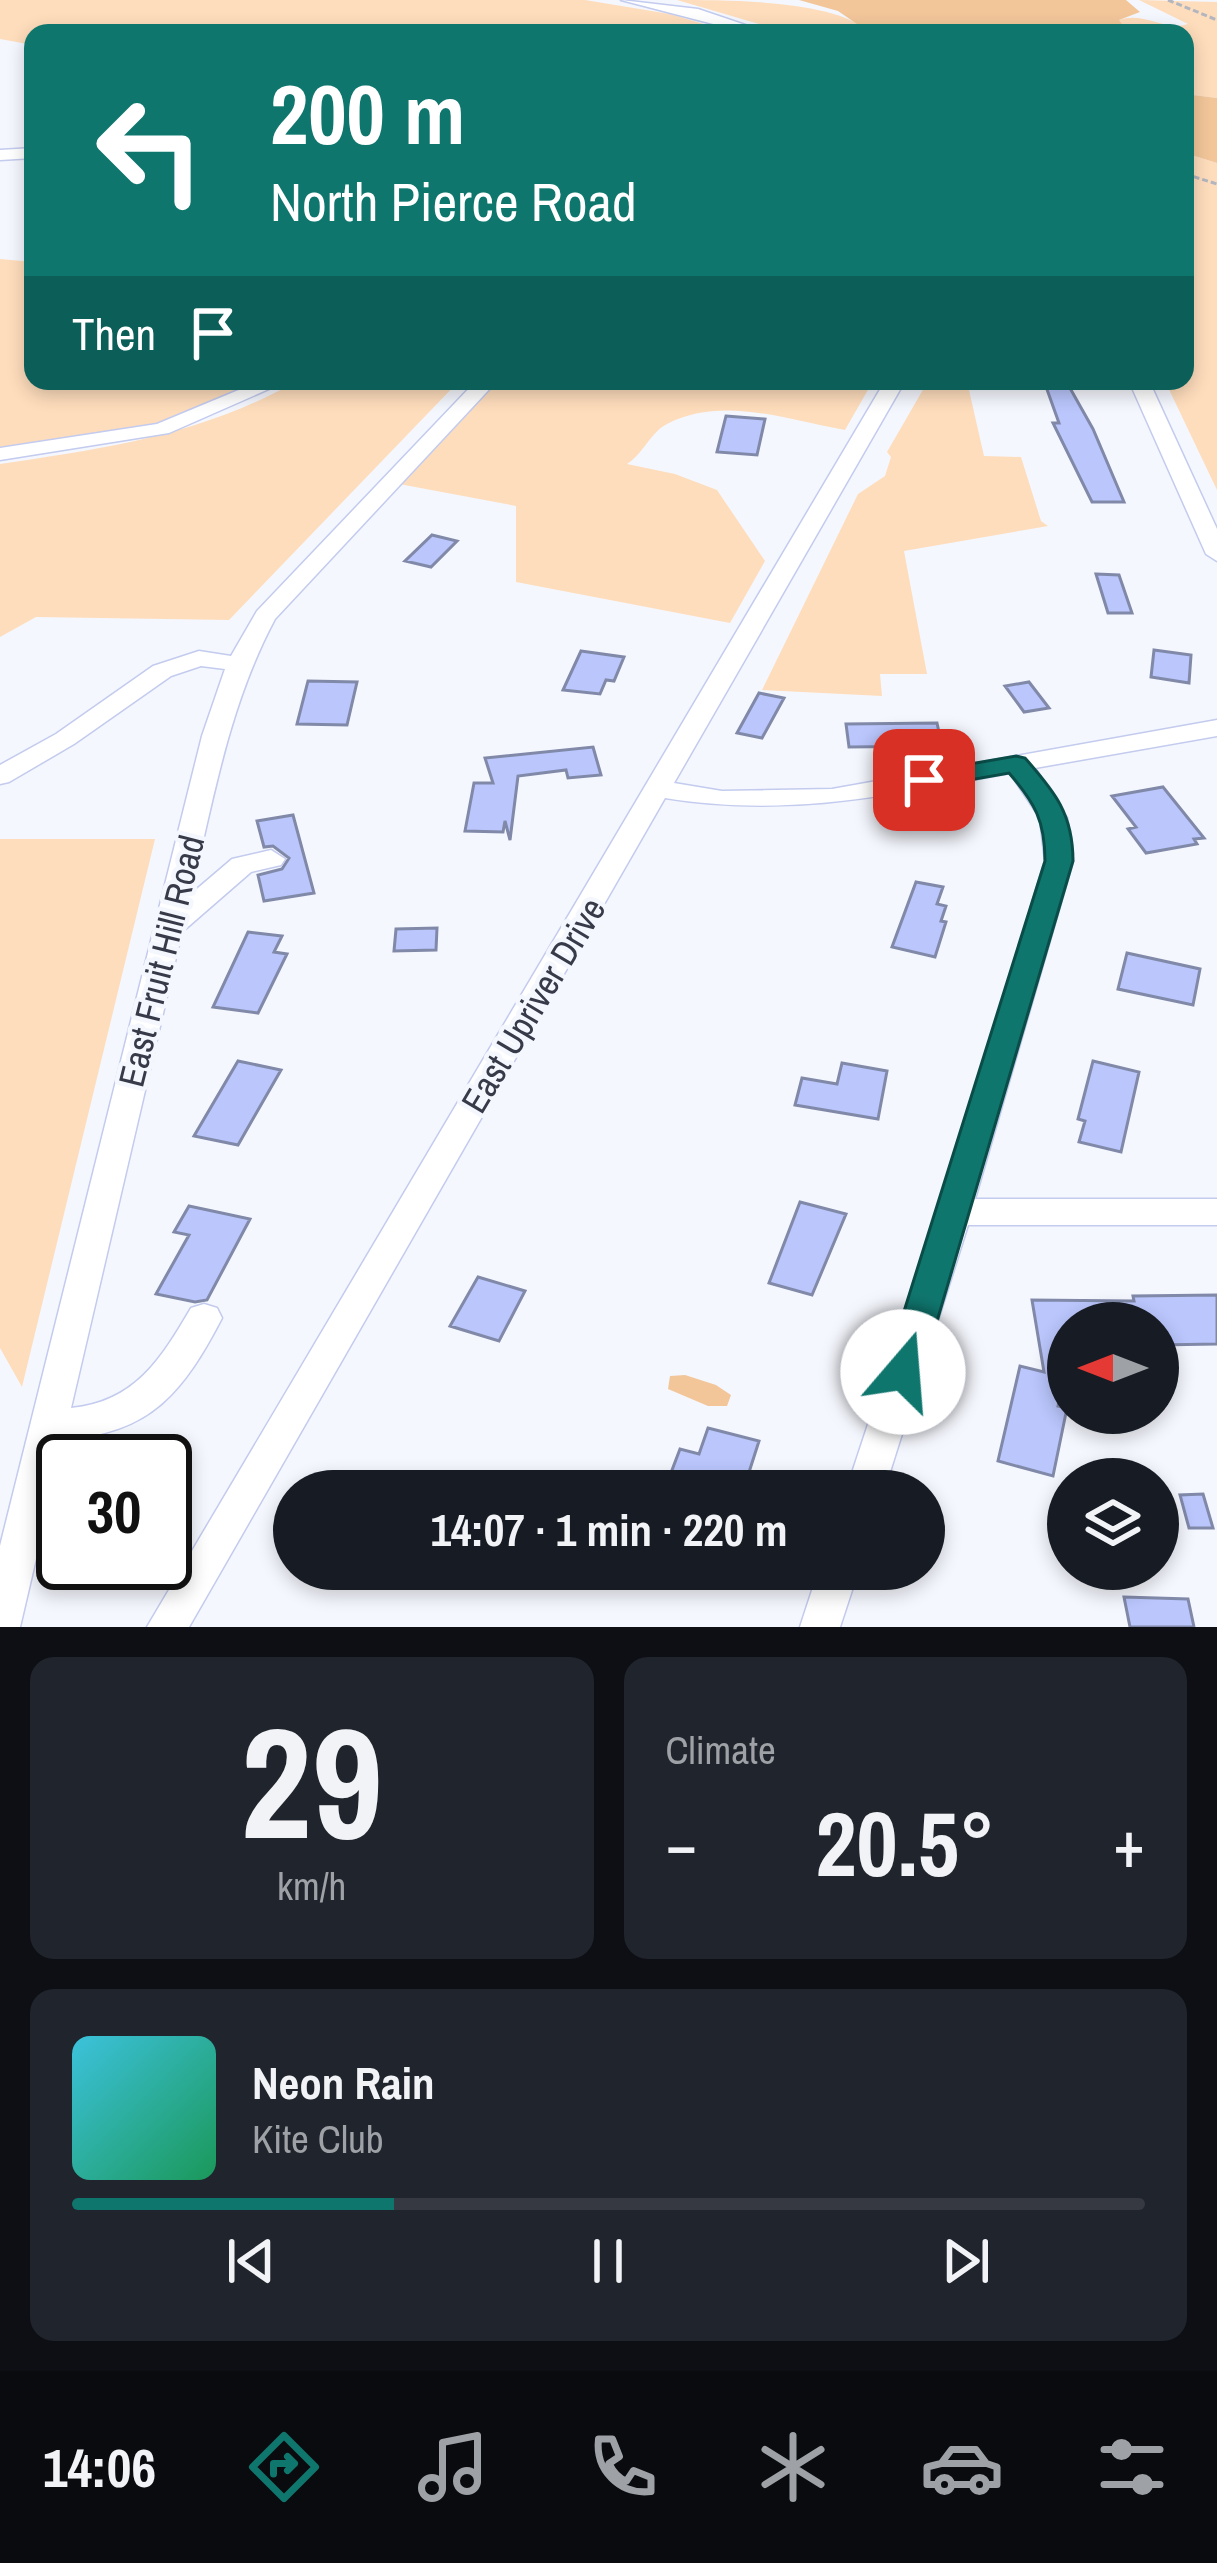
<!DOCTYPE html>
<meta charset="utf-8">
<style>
body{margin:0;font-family:"Archivo Narrow",sans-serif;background:#20242c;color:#f1f3f6;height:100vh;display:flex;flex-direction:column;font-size:45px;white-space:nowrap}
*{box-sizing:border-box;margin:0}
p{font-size:39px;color:#9ea1a6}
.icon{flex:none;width:66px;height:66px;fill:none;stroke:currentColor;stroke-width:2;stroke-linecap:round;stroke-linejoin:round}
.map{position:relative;height:1627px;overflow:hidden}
.side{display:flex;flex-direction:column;gap:30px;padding:30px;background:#0d0f14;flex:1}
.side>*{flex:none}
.banner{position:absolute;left:24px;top:24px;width:1170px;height:366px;border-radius:24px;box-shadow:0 6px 18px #0003;background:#0f766e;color:#fff;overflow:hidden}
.needle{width:78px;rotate:270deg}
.fabs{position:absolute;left:1047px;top:1302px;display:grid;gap:24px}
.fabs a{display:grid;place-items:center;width:132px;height:132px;border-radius:50%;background:#171b24;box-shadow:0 6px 18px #0003;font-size:60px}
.speed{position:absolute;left:36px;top:1434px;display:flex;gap:24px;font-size:60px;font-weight:700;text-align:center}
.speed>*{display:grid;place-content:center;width:156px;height:156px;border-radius:50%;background:#171b24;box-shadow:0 6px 18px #0003;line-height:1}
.speed .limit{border:6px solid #111;border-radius:18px;background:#fff;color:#111}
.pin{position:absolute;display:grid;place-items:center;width:102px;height:102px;color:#fff;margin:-51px;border-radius:24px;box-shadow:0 6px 18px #0006}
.me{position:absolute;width:132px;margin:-66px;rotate:18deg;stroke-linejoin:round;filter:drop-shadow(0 0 9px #0008)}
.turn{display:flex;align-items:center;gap:42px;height:252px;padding:0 48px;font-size:54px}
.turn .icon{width:156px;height:156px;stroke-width:2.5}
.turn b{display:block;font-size:84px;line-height:102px}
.then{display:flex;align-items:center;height:114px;padding:0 48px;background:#0003;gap:24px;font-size:45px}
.big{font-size:90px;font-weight:800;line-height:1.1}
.side .card{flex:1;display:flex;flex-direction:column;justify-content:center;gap:18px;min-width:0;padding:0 42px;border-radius:24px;background:#20242c}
.side .dial{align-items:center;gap:0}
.dial b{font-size:156px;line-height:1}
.song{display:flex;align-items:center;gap:36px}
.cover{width:144px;height:144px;border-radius:18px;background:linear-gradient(135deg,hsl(190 70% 55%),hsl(150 70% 35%))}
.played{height:12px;border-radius:6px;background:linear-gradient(90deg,#0f766e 30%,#363941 30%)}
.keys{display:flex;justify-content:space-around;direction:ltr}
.heat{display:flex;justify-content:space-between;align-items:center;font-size:66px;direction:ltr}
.side .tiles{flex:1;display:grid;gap:30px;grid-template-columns:1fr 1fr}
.card:last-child{grid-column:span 2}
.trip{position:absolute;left:273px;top:1470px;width:672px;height:120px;border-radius:60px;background:#171b24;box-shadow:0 6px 18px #0003;font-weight:800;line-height:120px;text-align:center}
.tab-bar{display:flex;height:192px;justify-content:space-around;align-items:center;background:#090b0e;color:#9ea1a6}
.tab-bar .icon{width:84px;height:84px}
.tab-bar .on{color:#0f766e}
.tab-bar b{font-size:54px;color:#f1f3f6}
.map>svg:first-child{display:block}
.green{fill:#feddbc}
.water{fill:#f2c699}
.building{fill:#bac6fc;stroke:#8189a9;stroke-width:3}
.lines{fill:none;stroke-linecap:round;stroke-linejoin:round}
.minor-casing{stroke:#c3cbee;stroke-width:3}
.path{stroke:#b3b5bf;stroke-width:3;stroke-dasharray:6 3;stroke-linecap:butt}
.minor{fill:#fff;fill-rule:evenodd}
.route{fill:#0f766e;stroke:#0a4d48;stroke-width:3}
.labels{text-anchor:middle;stroke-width:9;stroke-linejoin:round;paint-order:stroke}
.street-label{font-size:36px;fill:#373a48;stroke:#f5f7fe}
</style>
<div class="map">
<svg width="1217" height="1627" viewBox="0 0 1217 1627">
<rect width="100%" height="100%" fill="#f5f7fe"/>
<path class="green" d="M0 0H585L670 14 734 33H33V45L0 39Z
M677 0C727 0 839 0 870 33H790Z
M1139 0 1217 2V98L1185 94V33H1128L1117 25 1119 20C1144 11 1165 32 1188 24Z
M1185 153 1217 163V490L1165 381H1185Z
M0 259 33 262V381H256L156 424 0 447Z
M297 381H459L229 620 36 617 0 637V464C107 448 201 435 297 381Z
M494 381H873L845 430C787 420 722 395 667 424 651 432 643 454 627 464L675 474 717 490 765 561 730 623 516 582V506L399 484Z
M928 381H992L994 390H969L984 456 1021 457 1041 521 1048 526 904 551 927 674H880L882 696 762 690 858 494 885 476 891 457 887 452Z
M0 839H155L22 1387 0 1348Z"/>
<path class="water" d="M799 0H1126L1140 12 1119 20 1128 33 1099 25 1080 27V33H870L838 11Z
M1185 94 1217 98V163L1185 153Z
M685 1375 716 1385 731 1395 727 1406H708L668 1389 670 1376Z"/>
<path class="building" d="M1044 381H1066L1093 429 1124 502H1092L1053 423H1059Z
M726 416 765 419 757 455 717 452Z
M432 535 457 541 431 567 405 561Z
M1096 574 1119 575 1132 613H1108Z
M1154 650 1191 655 1189 683 1151 677Z
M581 651 624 657 614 681 606 680 600 694 563 690Z
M308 681 357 682 347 725 297 724Z
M1029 682 1049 708 1024 712 1005 686Z
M759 693 784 698 762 738 737 733Z
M937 723 942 746 849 747 846 724Z
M593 747 601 775 568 778 566 770 518 776 510 840 505 821 503 832 465 831 474 783H493L485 758Z
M1163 787 1204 838 1194 839 1197 844 1146 853 1128 829 1136 827 1112 796Z
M293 815 314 893 264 901 258 875 282 869 289 858 273 846 264 847 257 821Z
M916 882 943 887 937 904 946 906 941 921 946 922 935 957 892 947Z
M437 928 436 950 394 951 396 929Z
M248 932 282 936 274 952 287 954 258 1013 213 1007Z
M1127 953 1200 969 1193 1005 1118 989Z
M238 1061 281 1070 238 1145 194 1136Z
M1093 1061 1139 1072 1121 1152 1079 1142 1085 1121 1078 1119Z
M842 1063 887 1071 878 1119 795 1105 802 1078 837 1084Z
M800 1202 846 1214 812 1295 769 1283Z
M189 1206 250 1219 207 1300 195 1302 156 1294 189 1235 174 1232Z
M478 1277 525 1291 499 1341 450 1326Z
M1217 1295V1344L1158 1345V1323H1068V1359L1058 1406 1067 1408 1053 1476 998 1461 1020 1366 1044 1372 1032 1300 1134 1301 1133 1296Z
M708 1428 759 1441 743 1491H683L686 1483 669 1478 680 1449 699 1454Z
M1203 1494 1213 1528H1189L1180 1495Z
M1124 1597 1188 1599 1194 1627H1130Z"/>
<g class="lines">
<defs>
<path id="minor" d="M621 0 698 9 769 33H748Z
M33 148V158L0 160V150Z
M260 381H287L169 433 0 460V448L157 424Z
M476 381H497L275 619C229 705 213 800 191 894L232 859 271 850 285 859 281 865 251 872 182 932 71 1408C135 1402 161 1359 191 1308L204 1304 217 1308 222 1318C184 1391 151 1434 64 1439L20 1627H0V1546L202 736 225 669 201 666 171 676 74 744 9 782 0 784V765L56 734 153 666 199 651 231 656 257 611Z
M885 381H905L674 783 722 791 832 789 1217 720V736L1035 768 1067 818 1073 861 975 1199H1217V1225H968L884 1491H846L938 1212 1045 861 1040 818 1010 773C890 795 788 818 665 798L189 1627H147Z
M1129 381H1149L1217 529V561L1206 554Z
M819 1569H859L840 1627H800Z"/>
</defs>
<use href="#minor" class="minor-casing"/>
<path class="path" d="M1168 0 1217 20
M1185 174 1217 184"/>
<use href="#minor" class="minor"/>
</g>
<path class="route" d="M1016 756 1025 758C1055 792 1073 814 1073 861L922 1372 916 1382 903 1387 890 1382 885 1372 1045 861C1045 821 1035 803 1009 773L924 788 910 780 924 772Z"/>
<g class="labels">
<g class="street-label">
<text transform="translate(161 961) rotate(-76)" y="13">East Fruit Hill Road</text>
<text transform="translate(533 1005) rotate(-59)" y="13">East Upriver Drive</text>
</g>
</g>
</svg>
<div class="fabs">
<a><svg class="needle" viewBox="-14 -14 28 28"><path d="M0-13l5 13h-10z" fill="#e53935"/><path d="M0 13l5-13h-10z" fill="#9ea1a6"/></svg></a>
<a><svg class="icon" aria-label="layers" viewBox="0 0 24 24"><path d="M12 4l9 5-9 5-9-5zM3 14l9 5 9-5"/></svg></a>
</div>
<div class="speed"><div class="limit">30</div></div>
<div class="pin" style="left:924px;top:780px;background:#d93025"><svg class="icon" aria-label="arrive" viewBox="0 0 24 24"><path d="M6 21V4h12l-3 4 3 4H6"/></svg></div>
<svg class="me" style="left:903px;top:1372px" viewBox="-20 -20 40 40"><circle r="19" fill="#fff"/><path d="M0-13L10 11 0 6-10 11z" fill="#0f766e"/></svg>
<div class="trip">14:07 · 1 min · 220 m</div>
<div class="banner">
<div class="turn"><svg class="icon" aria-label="left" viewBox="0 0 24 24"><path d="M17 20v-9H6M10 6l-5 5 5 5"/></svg><div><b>200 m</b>North Pierce Road</div></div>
<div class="then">Then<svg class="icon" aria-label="arrive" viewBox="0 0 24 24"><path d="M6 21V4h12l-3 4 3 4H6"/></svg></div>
</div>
</div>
<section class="side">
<div class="tiles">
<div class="card dial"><b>29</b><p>km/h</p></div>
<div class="card"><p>Climate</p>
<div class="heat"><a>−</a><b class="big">20.5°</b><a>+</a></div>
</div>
<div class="card">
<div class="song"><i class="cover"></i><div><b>Neon Rain</b><p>Kite Club</p></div></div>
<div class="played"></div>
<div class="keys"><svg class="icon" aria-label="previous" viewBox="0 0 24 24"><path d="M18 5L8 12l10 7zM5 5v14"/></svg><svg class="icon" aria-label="pause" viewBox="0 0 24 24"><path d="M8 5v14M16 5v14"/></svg><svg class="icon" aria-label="next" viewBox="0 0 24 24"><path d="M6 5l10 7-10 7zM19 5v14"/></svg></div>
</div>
</div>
</section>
<nav class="tab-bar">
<b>14:06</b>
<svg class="icon on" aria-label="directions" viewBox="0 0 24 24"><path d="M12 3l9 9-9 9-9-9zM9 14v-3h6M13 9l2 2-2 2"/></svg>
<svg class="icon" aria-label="music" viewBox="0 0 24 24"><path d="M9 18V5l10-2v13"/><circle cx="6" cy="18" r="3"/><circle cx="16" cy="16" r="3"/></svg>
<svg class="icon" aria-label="phone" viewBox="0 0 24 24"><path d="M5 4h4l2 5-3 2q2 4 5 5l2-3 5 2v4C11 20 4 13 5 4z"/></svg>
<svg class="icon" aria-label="climate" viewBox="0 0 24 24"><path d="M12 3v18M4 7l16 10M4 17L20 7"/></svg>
<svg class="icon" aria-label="car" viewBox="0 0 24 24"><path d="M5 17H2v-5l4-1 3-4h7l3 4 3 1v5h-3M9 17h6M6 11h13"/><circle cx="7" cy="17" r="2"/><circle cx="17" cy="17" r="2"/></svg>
<svg class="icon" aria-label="filters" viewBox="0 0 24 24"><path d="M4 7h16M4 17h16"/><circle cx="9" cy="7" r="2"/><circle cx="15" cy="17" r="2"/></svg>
</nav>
